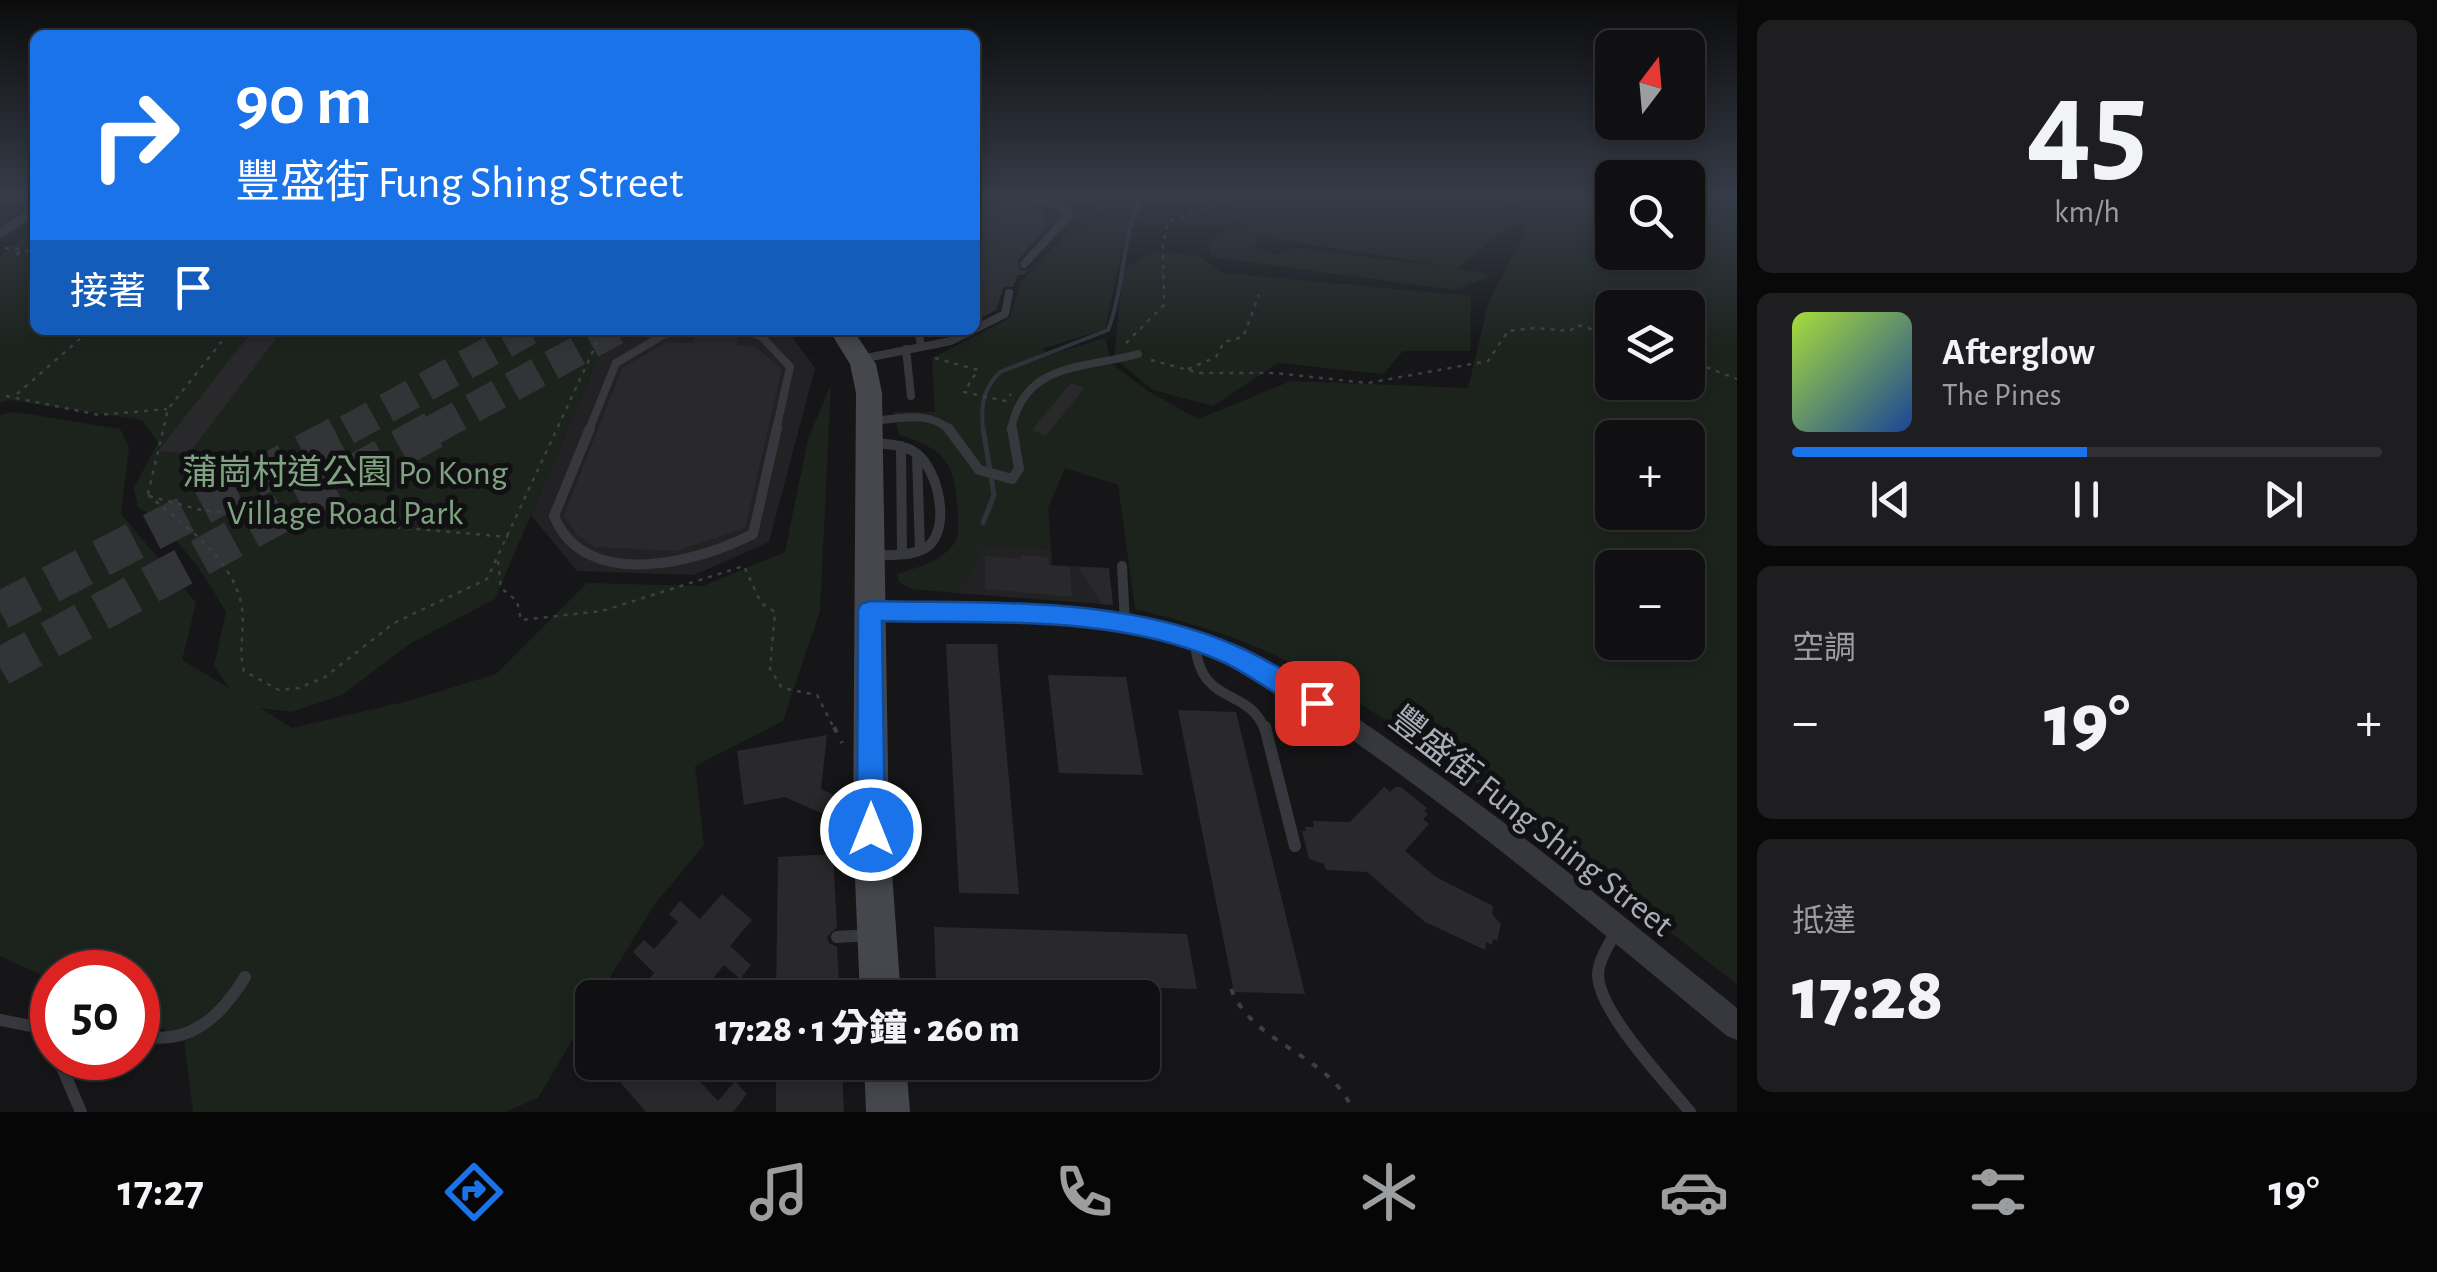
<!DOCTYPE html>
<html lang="zh-TW">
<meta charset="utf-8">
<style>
body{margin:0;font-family:"Alegreya Sans","Noto Sans TC",sans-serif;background:#1e1e20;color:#f1f3f6;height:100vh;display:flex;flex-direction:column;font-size:38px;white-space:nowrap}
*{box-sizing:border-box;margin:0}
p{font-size:32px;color:#9c9d9f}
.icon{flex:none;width:55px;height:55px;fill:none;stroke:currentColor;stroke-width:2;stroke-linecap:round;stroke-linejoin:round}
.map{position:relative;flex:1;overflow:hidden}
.side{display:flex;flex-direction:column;gap:20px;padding:20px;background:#09090a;width:700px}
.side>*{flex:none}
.guide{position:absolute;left:30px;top:30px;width:950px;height:305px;border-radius:15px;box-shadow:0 5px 15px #0003,0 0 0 2px #303032;background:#1a73e8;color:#fff;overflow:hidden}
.needle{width:65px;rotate:16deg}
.fabs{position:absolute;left:1595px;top:30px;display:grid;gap:20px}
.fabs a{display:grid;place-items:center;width:110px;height:110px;border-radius:15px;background:#101012;box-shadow:0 5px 15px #0003,0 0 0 2px #303032;font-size:50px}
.speed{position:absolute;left:30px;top:950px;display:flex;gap:20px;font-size:50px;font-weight:700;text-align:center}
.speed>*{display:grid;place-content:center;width:130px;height:130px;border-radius:50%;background:#101012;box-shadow:0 5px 15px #0003,0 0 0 2px #303032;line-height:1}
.speed .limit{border:15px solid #d22;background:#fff;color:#111}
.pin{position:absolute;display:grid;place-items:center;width:85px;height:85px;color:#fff;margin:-42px;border-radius:20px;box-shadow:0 5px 15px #0006}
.me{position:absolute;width:110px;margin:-55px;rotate:0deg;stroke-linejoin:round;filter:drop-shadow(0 0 8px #0008)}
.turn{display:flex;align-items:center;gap:35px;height:210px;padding:0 40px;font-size:45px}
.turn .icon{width:130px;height:130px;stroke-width:2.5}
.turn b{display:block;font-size:70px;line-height:85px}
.then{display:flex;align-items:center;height:95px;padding:0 40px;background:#0003;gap:20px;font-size:38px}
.big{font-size:75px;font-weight:800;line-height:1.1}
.side .card{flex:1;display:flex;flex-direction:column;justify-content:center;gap:15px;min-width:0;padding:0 35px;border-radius:15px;background:#1e1e20}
.side .dial{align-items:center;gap:0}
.dial b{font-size:130px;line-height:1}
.song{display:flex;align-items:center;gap:30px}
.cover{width:120px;height:120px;border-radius:15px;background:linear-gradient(135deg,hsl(80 70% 55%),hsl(220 70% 35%))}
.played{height:10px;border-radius:5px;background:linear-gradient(90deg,#1a73e8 50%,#303032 50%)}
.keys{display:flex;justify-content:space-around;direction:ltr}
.heat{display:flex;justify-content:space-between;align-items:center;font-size:55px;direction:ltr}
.trip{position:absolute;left:575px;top:980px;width:585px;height:100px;border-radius:15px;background:#101012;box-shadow:0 5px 15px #0003,0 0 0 2px #303032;font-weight:800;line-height:100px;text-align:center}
.menu{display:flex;height:160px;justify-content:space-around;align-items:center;background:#060607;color:#9c9d9f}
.menu .icon{width:70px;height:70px}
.menu .current{color:#1a73e8}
.menu b{font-size:45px;color:#f1f3f6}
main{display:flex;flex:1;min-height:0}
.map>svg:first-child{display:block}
.built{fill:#222225}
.green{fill:#1c231d;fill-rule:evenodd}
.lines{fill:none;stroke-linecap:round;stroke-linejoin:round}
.stream-far1{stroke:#2c353c;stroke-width:4}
.stream{stroke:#2c353c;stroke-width:5}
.building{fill:#29292c}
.highway-tunnel-far1{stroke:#333438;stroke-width:30;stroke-dasharray:30 15;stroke-linecap:butt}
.highway-tunnel{stroke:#333438;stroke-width:38;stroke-dasharray:38 19;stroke-linecap:butt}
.path-far1{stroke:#3d3f44;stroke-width:2.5;stroke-dasharray:4 6;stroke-linecap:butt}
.path{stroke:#3d3f44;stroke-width:4;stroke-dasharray:6 10;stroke-linecap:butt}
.lane-far2{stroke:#37383d;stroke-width:8}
.lane-far1{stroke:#37383d;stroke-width:10}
.lane{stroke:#37383d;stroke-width:12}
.street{fill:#37383d;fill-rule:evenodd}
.secondary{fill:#45474d;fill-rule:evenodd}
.route{fill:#1a73e8;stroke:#114b97;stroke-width:2.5}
.labels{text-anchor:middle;stroke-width:10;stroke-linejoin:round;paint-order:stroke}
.park-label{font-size:35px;fill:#7fa381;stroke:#111113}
.street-label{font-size:35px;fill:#a8adb8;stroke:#111113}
</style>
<main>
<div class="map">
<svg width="1737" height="1112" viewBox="0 0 1737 1112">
<rect width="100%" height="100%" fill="#161618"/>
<path class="built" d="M642 330H787L815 368 769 542 694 575 577 571 531 515 600 352Z
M979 545 1051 549 1052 565 1109 568 1113 605 956 593 979 560Z"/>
<path class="green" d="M1073 195H1123L1144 205 1123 245 1105 329 1042 349 1049 355 1105 338 1112 364 1148 391 1198 419 1291 381 1468 388 1489 301 1524 235 1519 195H1612V252H1688V195H1737V984C1595 875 1444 745 1286 661 1239 636 1187 622 1135 609L1118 485 1065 468 1048 508 1051 549 979 545V560L956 593 912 589 899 582 897 574C916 568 940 562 953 545 960 536 958 525 958 515 955 465 949 450 899 435L894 412H935L932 358 1010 318 1021 282 1073 227 1097 223 1106 212 1069 199ZM1612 308H1688V382H1612ZM1612 438H1688V512H1612ZM1612 568H1688V642H1612Z
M1226 195H1499L1510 226 1457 268 1492 276 1454 290 1211 257 1208 239 1222 237 1227 228 1244 231ZM1260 237 1440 265V266L1295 248 1277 255 1254 247Z
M35 225V330H642L600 352 495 599 411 643 342 695 291 712 260 708 292 728 408 701 496 674 587 583 703 586 785 552 808 439 831 384 820 611 783 721 695 766 704 845 654 905 598 997 592 998V1007L538 1098 505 1112H193L184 1039 138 1018V972H52V980L0 956V415L15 412 120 429 129 447 121 514 196 603 182 660 229 688 214 666 226 612C202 570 178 535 138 507L134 488 158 442 142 420 9 400 0 403V257Z
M1159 251 1198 256 1224 273 1471 296 1470 351H1403L1383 374 1278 363 1213 406 1153 390 1114 358 1123 268Z"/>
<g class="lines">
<path class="stream-far1" d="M983 430C981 406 982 390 1000 372L1108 330C1125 286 1121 238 1142 195"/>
<path class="stream" d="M983 428 994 495 983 523"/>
</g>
<path class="building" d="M982 195 1021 200 1045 209 1042 216 1048 218 1041 235 1018 260 1020 270H1029L1057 243 1023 275H1018L1013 287H1004L996 310 975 321V201Z
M697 333 740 335 736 345 754 346 782 369 745 528 677 551 594 547 576 534 564 515 622 368 666 342 692 343Z
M250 334 278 336 189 454 158 451Z
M1071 383 1084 388 1046 436 1032 430Z
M1021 555 1048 557 1049 565 1070 567 1072 597 985 589V556L1021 559Z
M1078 567 1109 568 1113 605 1102 604Z
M946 644H997L1019 894 959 893Z
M1048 675 1126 677 1143 775 1059 773Z
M1178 710 1236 712 1305 994 1234 992Z
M827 735 821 789 838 797 828 816 785 797 744 805 737 751Z
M1384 787 1390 792 1395 787H1401L1427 808 1424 811 1428 814 1423 819 1429 824 1405 851 1436 877 1493 906 1492 914 1501 924 1497 941 1493 939 1492 945 1486 942 1485 950 1425 922 1367 872 1326 870 1324 864 1309 859 1302 831H1306L1305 827H1314L1313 821 1350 822Z
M833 854 837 927 827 937 829 943 837 947 840 998H776L778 857Z
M722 894 752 920 730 946 751 965 740 979 724 965 697 998H633L654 973 633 952 644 940 654 949 678 922 669 914 680 901 700 919Z
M934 927 1187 934 1197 989 936 982Z
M639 1062H703L693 1074 718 1101 735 1081 747 1094 733 1112H646L621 1083Z
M776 1062H842L844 1112H776Z"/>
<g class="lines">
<path class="highway-tunnel-far1" d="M347 430 529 330
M433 430 616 330"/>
<path class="highway-tunnel" d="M0 611 352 428
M0 667 437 428"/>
<path class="path-far1" d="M5 248 22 249 14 256 35 248
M1126 343 1164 305 1163 246 1168 222 1205 209 1219 195
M935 358 978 370 964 392 1005 401 1011 394
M1151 360 1199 373H1274L1368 383 1488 361 1508 331 1535 328 1570 331 1577 325 1612 335
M1688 360 1737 379
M1188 369 1216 357 1224 342 1243 337 1259 295
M17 394 90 330
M6 396 99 415 167 409
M148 494 168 409 231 330
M148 495C183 524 235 560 242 608 245 630 238 650 244 671L279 690 299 688 325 677 394 623 487 579 595 347 599 330
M149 496 201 510 508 537
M498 561 501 588 517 601 521 620 602 611 744 566 761 603 775 612 770 669 782 688 817 695 835 730"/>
<path class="path" d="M834 727 842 743
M1231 989C1254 1045 1324 1052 1351 1106"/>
<path class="lane-far2" d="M1024 264 1069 215 1057 205 1026 195
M746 330 762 337 790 367 776 430
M918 330 921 346
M906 349 911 396
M861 359 951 341 1005 314 1009 293
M872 421C900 419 928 410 950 430
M589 430 616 363 665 334 690 330
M1011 430C1024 361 1085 369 1138 354"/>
<path class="lane-far1" d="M590 428 554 516C585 592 697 563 753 534L777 428
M948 428 979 470 1012 479 1019 469 1012 428
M870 443C885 444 903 444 916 453 938 469 952 529 927 547 912 557 888 555 872 555
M901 446 902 553
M917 454 920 550
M1122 566 1125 624
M1195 641C1199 708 1248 685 1265 730"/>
<path class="lane" d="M1265 727 1295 846
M1617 930C1610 943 1599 958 1598 974 1598 1012 1666 1082 1690 1112
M837 937 871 935
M0 1020 52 1030
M138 1035C188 1047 220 1018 245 977
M58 1058 81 1112"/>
<path class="street" d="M35 205V216L0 239V228Z
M870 602C965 603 1063 599 1156 621 1245 642 1322 693 1396 745 1515 826 1625 918 1737 1008V1040L1727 1036C1612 941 1498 844 1376 757 1309 709 1239 659 1157 639 1064 616 965 620 870 620L863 617 860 611 863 605Z"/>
<path class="secondary" d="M829 330H853L876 364 882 393 889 830 901 998H860L853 830 856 393 850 364Z
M864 1062H906L910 1112H866Z"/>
</g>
<linearGradient id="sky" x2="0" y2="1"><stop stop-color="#0c0c0d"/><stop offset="0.56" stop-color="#363c48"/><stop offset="1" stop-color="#363c48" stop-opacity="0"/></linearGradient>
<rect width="1737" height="350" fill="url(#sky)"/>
<path class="route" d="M870 601C993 604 1124 595 1239 647 1269 660 1297 679 1326 695L1330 703 1326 711 1317 715C1283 702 1255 677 1223 662 1118 614 994 624 882 621L885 830 881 839 871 843 861 839 857 830 858 610 861 604Z"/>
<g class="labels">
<g class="park-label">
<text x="345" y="484">蒲崗村道公園 Po Kong<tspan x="345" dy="40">Village Road Park</tspan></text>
</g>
<g class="street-label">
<text transform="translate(1532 821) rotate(38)" y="12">豐盛街 Fung Shing Street</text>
</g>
</g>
</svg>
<div class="fabs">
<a><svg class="needle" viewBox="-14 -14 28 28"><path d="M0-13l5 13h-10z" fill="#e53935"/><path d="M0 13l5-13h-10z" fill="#9c9d9f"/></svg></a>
<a><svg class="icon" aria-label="search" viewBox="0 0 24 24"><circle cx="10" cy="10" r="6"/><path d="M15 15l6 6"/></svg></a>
<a><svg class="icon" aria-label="layers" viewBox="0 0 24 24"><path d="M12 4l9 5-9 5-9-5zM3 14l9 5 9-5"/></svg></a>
<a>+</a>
<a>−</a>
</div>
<div class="speed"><div class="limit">50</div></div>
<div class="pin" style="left:1317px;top:703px;background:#d93025"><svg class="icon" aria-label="arrive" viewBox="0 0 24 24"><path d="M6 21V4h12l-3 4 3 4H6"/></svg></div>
<svg class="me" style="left:871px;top:830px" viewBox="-20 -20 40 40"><circle r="17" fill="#1a73e8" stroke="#fff" stroke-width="3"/><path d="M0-11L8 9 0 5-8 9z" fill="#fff"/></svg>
<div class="trip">17:28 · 1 分鐘 · 260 m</div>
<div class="guide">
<div class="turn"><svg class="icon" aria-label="right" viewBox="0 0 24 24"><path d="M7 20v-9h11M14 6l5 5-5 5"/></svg><div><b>90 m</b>豐盛街 Fung Shing Street</div></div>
<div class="then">接著<svg class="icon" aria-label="arrive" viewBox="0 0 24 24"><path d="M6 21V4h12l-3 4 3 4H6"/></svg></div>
</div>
</div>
<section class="side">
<div class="card dial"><b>45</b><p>km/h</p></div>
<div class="card">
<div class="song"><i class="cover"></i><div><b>Afterglow</b><p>The Pines</p></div></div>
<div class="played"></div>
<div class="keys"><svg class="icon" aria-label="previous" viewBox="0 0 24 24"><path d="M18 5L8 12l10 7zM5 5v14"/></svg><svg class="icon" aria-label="pause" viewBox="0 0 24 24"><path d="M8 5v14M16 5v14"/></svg><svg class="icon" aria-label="next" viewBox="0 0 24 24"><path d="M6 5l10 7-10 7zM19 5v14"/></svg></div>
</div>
<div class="card"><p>空調</p>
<div class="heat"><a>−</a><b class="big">19°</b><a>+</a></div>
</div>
<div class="card"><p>抵達</p><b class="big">17:28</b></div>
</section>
</main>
<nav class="menu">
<b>17:27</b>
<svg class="icon current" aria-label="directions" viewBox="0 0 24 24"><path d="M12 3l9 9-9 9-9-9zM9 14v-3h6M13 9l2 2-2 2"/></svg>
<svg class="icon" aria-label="music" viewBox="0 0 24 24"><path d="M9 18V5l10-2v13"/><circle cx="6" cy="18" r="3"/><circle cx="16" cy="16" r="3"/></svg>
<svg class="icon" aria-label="phone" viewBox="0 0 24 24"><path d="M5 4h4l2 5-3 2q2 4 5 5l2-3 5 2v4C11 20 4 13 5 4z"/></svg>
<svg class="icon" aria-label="climate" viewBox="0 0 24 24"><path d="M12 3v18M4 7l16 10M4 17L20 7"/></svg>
<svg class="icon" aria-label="car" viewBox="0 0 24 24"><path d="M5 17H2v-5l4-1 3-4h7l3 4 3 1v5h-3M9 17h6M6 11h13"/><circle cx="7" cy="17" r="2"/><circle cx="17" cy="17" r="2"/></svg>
<svg class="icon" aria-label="filters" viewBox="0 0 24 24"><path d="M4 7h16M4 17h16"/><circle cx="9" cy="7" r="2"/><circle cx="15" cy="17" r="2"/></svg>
<b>19°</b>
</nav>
